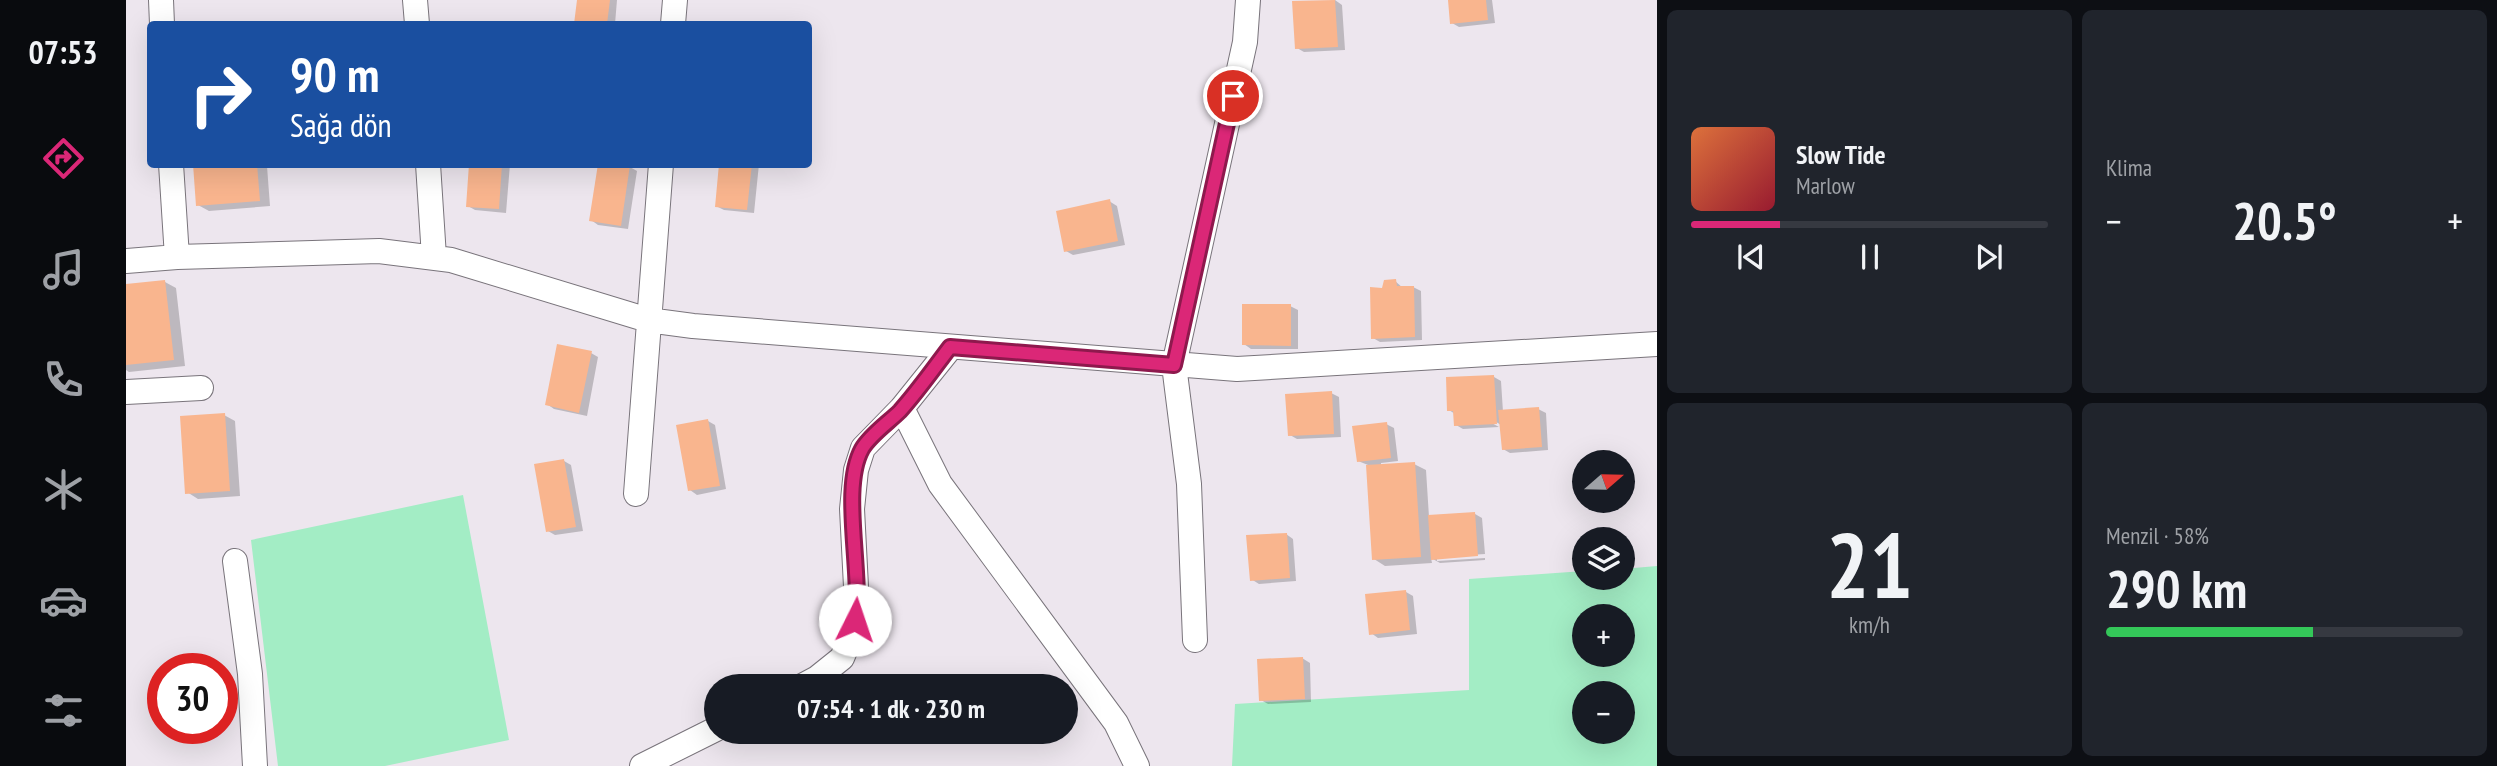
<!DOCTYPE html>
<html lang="tr">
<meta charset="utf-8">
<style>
body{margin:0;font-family:"PT Sans Narrow",sans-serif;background:#20242c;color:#f1f3f6;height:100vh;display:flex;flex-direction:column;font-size:26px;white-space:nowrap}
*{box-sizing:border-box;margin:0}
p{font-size:23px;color:#9ea1a6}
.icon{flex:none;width:38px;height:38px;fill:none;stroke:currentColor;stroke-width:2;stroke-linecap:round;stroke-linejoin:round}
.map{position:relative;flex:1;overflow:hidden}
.side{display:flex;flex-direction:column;gap:10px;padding:10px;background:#0d0f14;width:840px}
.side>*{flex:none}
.hud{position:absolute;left:21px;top:21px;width:665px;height:147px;border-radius:7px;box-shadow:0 7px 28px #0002;background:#1a4fa0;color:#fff;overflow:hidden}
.needle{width:46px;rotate:70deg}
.fabs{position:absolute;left:1446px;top:450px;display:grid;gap:14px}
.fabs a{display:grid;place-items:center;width:63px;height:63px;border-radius:50%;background:#171b24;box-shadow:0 7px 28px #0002;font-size:35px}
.speed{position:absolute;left:21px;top:653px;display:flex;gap:14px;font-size:35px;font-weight:700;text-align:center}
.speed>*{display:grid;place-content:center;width:91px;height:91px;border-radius:50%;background:#171b24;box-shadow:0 7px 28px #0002;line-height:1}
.speed .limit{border:10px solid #d22;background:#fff;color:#111}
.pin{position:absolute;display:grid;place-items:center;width:60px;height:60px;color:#fff;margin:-30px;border:4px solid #fff;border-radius:50%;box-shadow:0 2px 7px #0007}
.me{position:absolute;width:77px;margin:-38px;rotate:4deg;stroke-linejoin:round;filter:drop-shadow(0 0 5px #0008)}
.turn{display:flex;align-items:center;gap:24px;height:147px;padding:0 28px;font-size:32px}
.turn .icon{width:91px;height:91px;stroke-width:2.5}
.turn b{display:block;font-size:49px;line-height:60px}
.big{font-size:52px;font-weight:800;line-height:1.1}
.side .card{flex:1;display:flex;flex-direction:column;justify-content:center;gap:10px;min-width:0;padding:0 24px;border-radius:10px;background:#20242c}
.side .dial{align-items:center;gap:0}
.dial b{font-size:91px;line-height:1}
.song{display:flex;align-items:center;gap:21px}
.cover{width:84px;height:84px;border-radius:10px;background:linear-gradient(135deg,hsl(20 70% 55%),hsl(350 70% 35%))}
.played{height:7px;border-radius:4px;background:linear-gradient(90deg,#db2777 25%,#363941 25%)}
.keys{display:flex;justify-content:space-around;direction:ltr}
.heat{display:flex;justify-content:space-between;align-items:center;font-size:38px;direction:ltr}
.charge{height:10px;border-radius:5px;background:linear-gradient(90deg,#34c759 58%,#363941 0)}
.side .tiles{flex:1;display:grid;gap:10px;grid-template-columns:repeat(2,1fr)}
.trip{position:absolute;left:578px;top:674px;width:374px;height:70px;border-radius:35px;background:#171b24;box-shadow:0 7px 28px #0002;font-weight:800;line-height:70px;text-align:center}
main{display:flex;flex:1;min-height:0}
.tab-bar{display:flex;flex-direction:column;width:126px;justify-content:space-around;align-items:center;background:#090b0e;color:#9ea1a6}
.tab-bar .icon{width:49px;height:49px}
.tab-bar .selected{color:#db2777}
.tab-bar b{font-size:32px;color:#f1f3f6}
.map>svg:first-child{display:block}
.green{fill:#a3edc5;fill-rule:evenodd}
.shadow{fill:#0003}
.building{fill:#f9b58e}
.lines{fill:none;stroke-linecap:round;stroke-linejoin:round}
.minor-casing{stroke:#79747b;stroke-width:26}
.minor{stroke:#fff;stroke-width:24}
.route-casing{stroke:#8e194d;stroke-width:18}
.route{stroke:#db2777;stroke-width:12}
</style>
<main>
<nav class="tab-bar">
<b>07:53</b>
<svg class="icon selected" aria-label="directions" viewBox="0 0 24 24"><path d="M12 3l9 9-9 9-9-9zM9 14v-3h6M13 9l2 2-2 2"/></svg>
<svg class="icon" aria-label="music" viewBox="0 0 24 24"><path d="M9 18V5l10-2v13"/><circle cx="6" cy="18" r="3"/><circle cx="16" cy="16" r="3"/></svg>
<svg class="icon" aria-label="phone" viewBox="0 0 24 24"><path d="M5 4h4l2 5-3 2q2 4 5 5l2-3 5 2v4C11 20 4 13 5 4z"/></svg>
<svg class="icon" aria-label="climate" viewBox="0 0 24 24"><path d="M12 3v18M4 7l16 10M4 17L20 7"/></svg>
<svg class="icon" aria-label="car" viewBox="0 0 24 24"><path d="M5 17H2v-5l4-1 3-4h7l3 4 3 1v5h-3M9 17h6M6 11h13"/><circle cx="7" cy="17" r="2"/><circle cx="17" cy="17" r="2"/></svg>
<svg class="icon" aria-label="filters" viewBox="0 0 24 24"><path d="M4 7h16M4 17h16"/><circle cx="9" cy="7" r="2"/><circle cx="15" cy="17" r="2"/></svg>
</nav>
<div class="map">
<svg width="1531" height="766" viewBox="0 0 1531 766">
<rect width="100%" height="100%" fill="#ede6ee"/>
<path class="green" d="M337 495 383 740 259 766H152L125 540Z
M1531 566V766H1106L1109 704 1343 690V579L1458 571V578H1496V569ZM1458 616H1496V654H1458ZM1458 693H1496V732H1458Z"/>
<path class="shadow" d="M452 0H491L489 24H450Z
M1209 0 1216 5 1219 50 1178 52 1171 48Z
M1324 0H1366L1369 23 1333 27 1326 23Z
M69 164H139L141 166 144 206 83 211 72 205Z
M345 164H384L380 213 349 210 342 206Z
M474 164 504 167 511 171 502 229 472 225 465 220Z
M594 164H633L628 213 598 210 590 206Z
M983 201 991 206 999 245 947 255 940 251Z
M1269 281 1277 288 1287 287 1295 291 1296 340 1254 342 1247 338 1258 290Z
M39 282 50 288 59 366 3 372 0 370V286Z
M1164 306 1172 310V349H1125L1118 344Z
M465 353 472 357 461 416 428 409 421 404Z
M1368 377 1375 381 1377 412 1412 409 1420 413 1422 450 1384 453 1377 449 1375 425 1364 418 1362 421 1373 427 1337 429 1330 425 1329 414 1323 410Z
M1205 393 1213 397 1215 437 1171 439 1164 435Z
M98 415 109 421 114 496 72 499 61 492Z
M582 421 589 425 600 489 571 495 564 490Z
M1260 424 1268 428 1272 461 1255 463V466L1288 464 1300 470 1303 517 1349 514 1356 518 1359 554 1311 557V561L1359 558V560L1314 563 1305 558 1306 563 1259 566 1248 559 1242 465 1232 461Z
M438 461 445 465 457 531 429 535 422 531Z
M1160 534 1167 539 1170 581 1133 584 1125 579Z
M1280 592 1287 596 1291 634 1252 638 1245 633Z
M1176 658 1184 663 1185 702 1142 704 1135 700Z"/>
<path class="building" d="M451 0H484L481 24H448Z
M1209 0 1212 47 1169 49 1166 1Z
M1322 0H1360L1362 20 1324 24Z
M67 164H131L134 201 70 206Z
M343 164H376L373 209 340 207Z
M472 164 504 165 495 226 463 221Z
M593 164H626L621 210 589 207Z
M984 199 992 241 938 252 930 211Z
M1270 279 1271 286H1288L1289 337 1245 339 1244 287 1256 288 1258 280Z
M39 280 48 360 0 365V284Z
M1116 304H1165V346L1116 345Z
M431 344 466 351 453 413 419 405Z
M1368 375 1371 424 1328 426 1327 411H1321L1320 377Z
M1206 391 1208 434 1162 436 1159 394Z
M1413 407 1416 447 1376 450 1372 410Z
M99 413 104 491 59 494 54 416Z
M582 419 594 486 562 491 550 425Z
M1261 422 1265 458 1231 462 1226 426Z
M438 459 450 527 420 532 408 464Z
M1289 462 1295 557 1246 560 1240 465Z
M1349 512 1352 556 1305 560 1302 515Z
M1161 533 1164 578 1124 581 1120 535Z
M1280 590 1284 630 1243 635 1239 594Z
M1177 657 1179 699 1133 701 1131 659Z"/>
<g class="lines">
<defs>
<path id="minor" d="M35 0 36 24
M289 0 291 24
M547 24 549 0
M45 164 51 257
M302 164 308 257
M0 261 51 257 253 251 325 260 522 320 567 326 1111 369 1531 344
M0 392 75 388
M776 408 814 484 990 723 1011 766
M510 494 535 164
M109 561 124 674 129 766
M1069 640 1063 484 1048 365 1119 42 1122 0
M676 686 691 678 716 658 726 634 731 606 726 509 730 470 737 448 776 408 825 347
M516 766 590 729"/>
</defs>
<use href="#minor" class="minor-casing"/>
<use href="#minor" class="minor"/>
</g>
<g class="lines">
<defs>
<path id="route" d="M729 620C737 572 714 489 736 449 744 435 763 422 774 411 792 391 808 368 824 347L1048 365 1107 96"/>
</defs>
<use href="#route" class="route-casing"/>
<use href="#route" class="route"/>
</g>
</svg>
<div class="fabs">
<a><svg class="needle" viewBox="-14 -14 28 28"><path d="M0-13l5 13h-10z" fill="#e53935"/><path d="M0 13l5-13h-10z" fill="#9ea1a6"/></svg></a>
<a><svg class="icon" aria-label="layers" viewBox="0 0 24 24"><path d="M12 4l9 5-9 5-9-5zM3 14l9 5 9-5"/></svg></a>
<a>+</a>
<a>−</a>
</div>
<div class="speed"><div class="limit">30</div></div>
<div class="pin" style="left:1107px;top:96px;background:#d93025"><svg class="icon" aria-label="arrive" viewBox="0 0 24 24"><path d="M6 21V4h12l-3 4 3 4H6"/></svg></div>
<svg class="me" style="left:729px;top:620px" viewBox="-20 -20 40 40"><circle r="19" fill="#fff"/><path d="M0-13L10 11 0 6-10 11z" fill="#db2777"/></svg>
<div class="trip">07:54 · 1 dk · 230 m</div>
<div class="hud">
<div class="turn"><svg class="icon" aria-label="right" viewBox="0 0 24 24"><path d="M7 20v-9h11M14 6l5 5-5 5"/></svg><div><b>90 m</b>Sağa dön</div></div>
</div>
</div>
<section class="side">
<div class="tiles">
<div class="card">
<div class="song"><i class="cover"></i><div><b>Slow Tide</b><p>Marlow</p></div></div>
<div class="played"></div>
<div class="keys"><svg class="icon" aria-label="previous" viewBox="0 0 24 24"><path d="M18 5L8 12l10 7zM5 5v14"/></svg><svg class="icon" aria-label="pause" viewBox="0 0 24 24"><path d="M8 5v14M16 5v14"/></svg><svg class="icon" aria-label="next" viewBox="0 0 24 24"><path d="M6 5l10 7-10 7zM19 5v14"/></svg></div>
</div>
<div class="card"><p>Klima</p>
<div class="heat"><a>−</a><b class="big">20.5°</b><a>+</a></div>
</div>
<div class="card dial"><b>21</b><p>km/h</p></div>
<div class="card"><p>Menzil · 58%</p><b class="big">290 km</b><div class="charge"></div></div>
</div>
</section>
</main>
